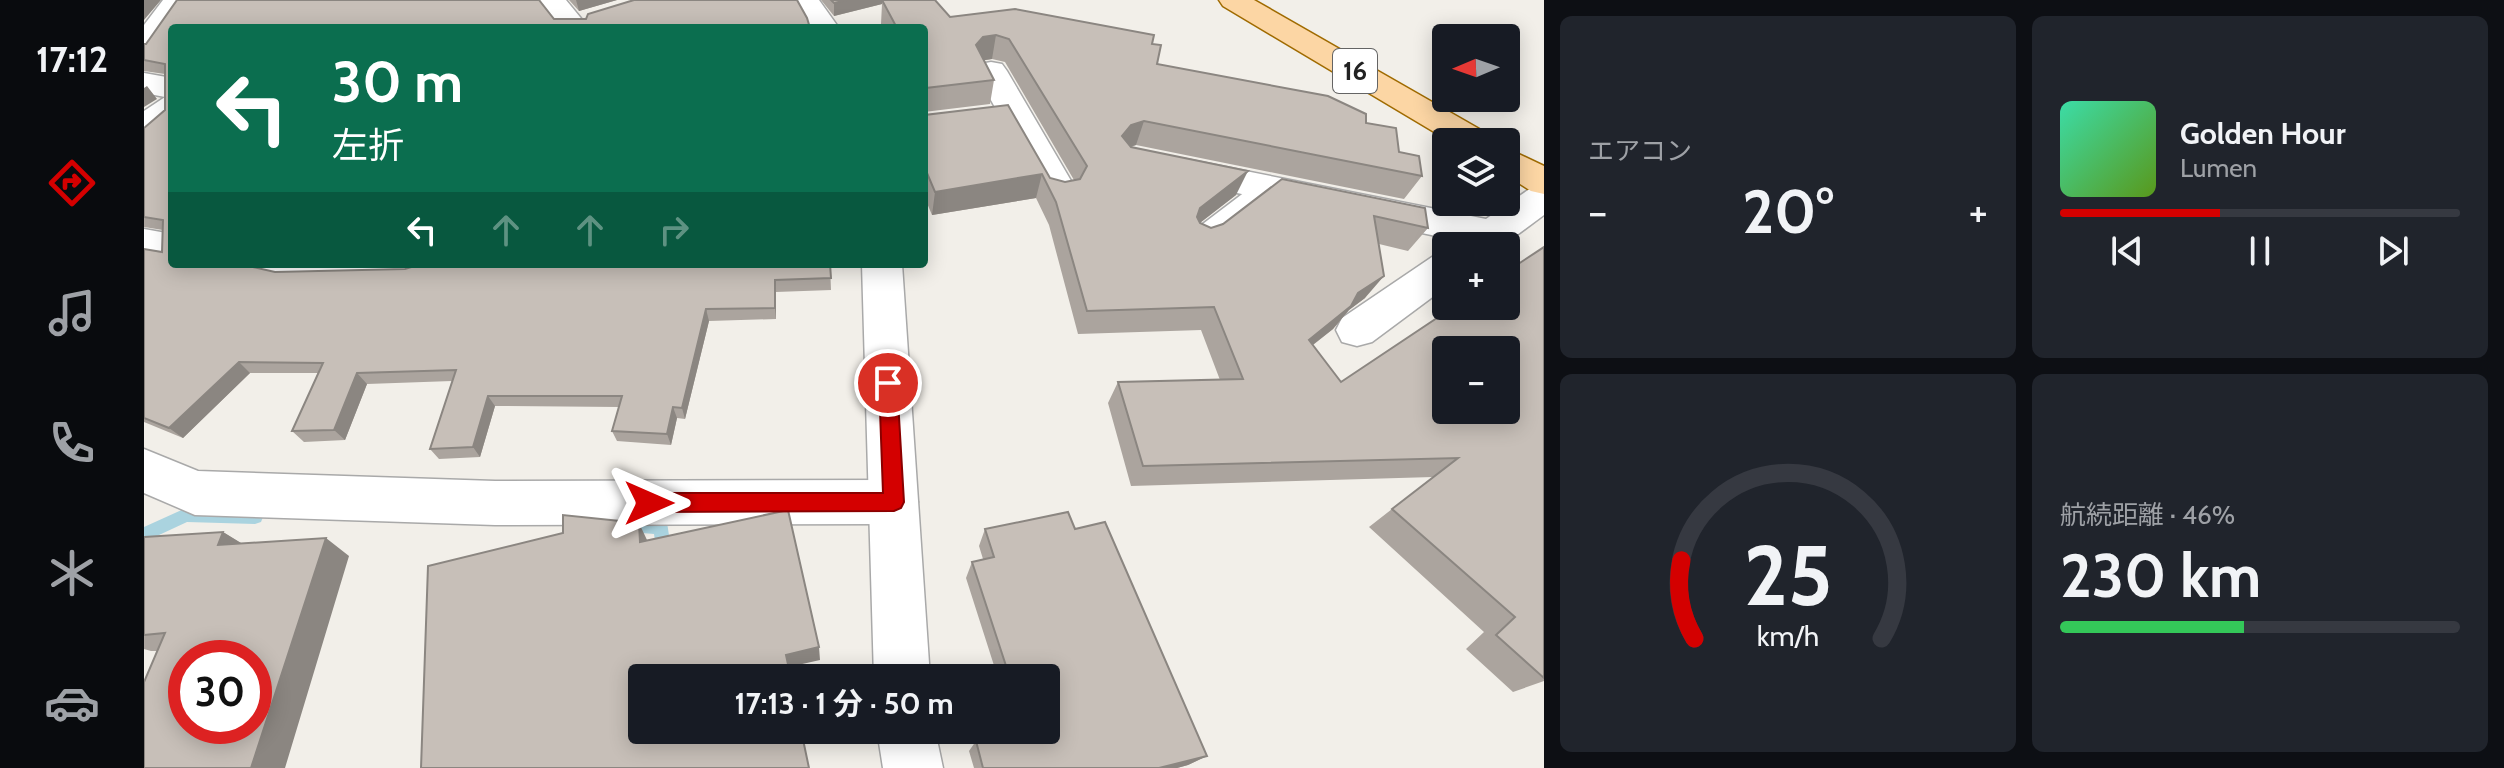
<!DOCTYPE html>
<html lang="ja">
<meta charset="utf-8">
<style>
body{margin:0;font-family:Cabin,"Noto Sans JP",sans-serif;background:#20242c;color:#f1f3f6;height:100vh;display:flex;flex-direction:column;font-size:30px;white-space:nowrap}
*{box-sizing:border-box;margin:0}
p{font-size:26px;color:#9ea1a6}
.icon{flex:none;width:44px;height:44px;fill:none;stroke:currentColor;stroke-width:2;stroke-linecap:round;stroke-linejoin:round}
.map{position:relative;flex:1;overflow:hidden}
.side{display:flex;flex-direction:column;gap:16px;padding:16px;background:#0d0f14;width:960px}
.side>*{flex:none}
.top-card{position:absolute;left:24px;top:24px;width:760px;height:244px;border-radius:8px;box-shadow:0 4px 20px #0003;background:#0b6e4f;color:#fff;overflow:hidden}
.needle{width:52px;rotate:268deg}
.fabs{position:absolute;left:1288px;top:24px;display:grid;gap:16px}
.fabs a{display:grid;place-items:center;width:88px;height:88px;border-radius:8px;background:#171b24;box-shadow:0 4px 20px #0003;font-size:40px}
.speed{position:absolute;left:24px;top:640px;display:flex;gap:16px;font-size:40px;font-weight:700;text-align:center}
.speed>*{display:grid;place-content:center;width:104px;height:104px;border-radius:50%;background:#171b24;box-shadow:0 4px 20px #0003;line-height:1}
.speed .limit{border:12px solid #d22;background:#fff;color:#111}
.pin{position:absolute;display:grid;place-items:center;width:68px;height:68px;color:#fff;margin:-34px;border:4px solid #fff;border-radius:50%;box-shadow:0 2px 8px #0007}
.me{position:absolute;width:88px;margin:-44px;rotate:90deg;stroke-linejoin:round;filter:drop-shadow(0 0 6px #0008)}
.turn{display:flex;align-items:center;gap:28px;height:168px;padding:0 32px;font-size:36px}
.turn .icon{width:104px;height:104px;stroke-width:2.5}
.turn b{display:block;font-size:56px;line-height:68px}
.lanes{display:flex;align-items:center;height:76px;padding:0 32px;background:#0003;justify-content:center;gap:40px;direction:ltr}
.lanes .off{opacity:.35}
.big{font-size:60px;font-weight:700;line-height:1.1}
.side .tile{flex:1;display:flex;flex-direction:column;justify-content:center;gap:12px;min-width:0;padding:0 28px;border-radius:12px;background:#20242c}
.side .dial{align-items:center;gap:0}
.dial svg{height:208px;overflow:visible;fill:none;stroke:#363941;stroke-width:7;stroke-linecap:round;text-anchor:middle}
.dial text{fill:#f1f3f6;stroke:none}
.song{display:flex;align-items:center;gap:24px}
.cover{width:96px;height:96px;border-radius:12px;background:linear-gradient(135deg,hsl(160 70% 55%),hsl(90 70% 35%))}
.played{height:8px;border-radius:4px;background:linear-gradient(90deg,#d40000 40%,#363941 40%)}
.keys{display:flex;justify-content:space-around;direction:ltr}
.heat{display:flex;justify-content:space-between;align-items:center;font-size:44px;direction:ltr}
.charge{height:12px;border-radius:6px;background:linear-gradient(90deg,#34c759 46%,#363941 0)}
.side .tiles{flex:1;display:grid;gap:16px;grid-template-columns:repeat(2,1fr)}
.trip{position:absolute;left:484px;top:664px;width:432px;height:80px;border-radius:8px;background:#171b24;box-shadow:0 4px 20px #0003;font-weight:700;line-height:80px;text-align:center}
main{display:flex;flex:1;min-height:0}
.tab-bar{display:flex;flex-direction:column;width:144px;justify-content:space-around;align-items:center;background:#090b0e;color:#9ea1a6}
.tab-bar .icon{width:56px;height:56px}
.tab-bar .on{color:#d40000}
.tab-bar b{font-size:36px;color:#f1f3f6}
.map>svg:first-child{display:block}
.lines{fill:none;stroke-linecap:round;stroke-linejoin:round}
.stream{fill:#aad3df;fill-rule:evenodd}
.service-casing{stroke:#a9a9a9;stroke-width:3}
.minor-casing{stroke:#a9a9a9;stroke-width:3}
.tertiary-casing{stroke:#a9a9a9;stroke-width:3}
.primary-casing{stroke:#a06b00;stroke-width:3}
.service{fill:#fff;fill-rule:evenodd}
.minor{fill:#fff;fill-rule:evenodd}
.tertiary{fill:#fff;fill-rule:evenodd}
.primary{fill:#fcd6a4;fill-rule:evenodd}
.wall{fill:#aba49e;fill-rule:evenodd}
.shaded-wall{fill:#8b8681}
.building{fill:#c7bfb8;stroke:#8b8681;stroke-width:2;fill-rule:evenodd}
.route{fill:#d40000;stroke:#8a0000;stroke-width:2}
.labels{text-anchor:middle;stroke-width:6;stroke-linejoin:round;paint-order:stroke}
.shield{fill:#fff;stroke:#646464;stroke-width:2}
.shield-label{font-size:26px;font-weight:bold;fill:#222}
</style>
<main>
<nav class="tab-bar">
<b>17:12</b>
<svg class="icon on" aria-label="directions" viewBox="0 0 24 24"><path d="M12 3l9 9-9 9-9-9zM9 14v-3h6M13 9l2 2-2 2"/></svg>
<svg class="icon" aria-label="music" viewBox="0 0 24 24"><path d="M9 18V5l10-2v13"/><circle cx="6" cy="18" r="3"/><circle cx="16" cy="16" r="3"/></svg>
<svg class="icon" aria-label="phone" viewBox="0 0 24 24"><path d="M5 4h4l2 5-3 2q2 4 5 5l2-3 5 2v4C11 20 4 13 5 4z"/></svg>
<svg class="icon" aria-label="climate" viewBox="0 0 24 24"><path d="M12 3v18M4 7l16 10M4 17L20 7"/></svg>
<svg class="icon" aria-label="car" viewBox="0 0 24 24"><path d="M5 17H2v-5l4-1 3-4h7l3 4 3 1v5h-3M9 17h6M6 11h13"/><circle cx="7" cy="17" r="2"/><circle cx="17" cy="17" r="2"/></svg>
</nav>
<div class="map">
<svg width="1400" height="768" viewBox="0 0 1400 768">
<rect width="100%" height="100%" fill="#f2efe9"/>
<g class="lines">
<path class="stream" d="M42 508 111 510 117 512 119 517 117 522 111 524 43 522 0 542V527Z
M480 519 523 522 528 556 526 561 520 564 514 561 510 534 474 531 472 526 474 521Z"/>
<defs>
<path id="service" d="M1122 180 1130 182 1134 188 1130 194 1065 245 1056 248 1047 245 1044 239 1047 233 1114 182Z"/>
<path id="minor" d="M19 0H48L11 53 0 55V25Z
M392 0H422L445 28H414Z
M847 62 858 64 863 71 933 191 928 200 915 203 902 200 897 191 831 71 836 64Z
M0 73 28 78V122L12 137 0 140V111L21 97 0 93Z
M1041 159 1342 219 1387 188 1400 185V215L1358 246H1312L1315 241 1028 179 1023 171 1028 163Z
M0 229 28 234V262L0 257Z
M1302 253V287L1228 342 1213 346 1198 342 1192 330 1198 318 1288 257Z
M102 264H289L283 274 269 278 141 281 108 274Z
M0 449 54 471 351 481 750 480 767 486 774 502 767 518 750 524 351 525 51 515 0 493Z"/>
<path id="tertiary" d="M647 0H675L695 28H665Z
M718 264H758L786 678H730Z
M733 730H791L799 768H739Z"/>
<path id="primary" d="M1075 0H1110L1344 134 1349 142H1307L1079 6Z
M1362 148 1400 166V194L1387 191 1362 175Z"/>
</defs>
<use href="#service" class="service-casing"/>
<use href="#minor" class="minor-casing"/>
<use href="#tertiary" class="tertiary-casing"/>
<use href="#primary" class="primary-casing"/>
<use href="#service" class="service"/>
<use href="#minor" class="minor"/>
<use href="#tertiary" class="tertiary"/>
<use href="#primary" class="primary"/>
</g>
<path class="wall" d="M33 0H395L410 19H442L444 14 490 0H653L663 18 666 28H28V264H99L101 266 131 272 261 269 277 264H686L687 290 632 292V319L565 321 541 419 533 418 527 445 473 441 468 431 475 407 351 406 336 457 295 459 286 449 308 381 223 384 201 440 160 442 148 431 174 373H106L39 438 0 422V249L18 252 19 230 0 227V128L21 110V74L0 71V44H2Z
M425 0H473L435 11Z
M677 0H791L806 17 1008 44 1013 64 1222 123 1255 152 1278 176 1260 199 992 145 987 147 1092 195 1056 223 1067 228 1079 224 1138 179 1284 228 1264 251 1235 244 1221 298 1205 310 1189 329 1169 345 1197 382 1400 247V681L1369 692 1322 649 1340 632 1225 527 1289 477 987 486 964 403 974 382 1076 380 1057 330 934 334 905 225 892 198 788 215 780 196V28H739L737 24 738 4 690 16ZM848 59 861 62 930 180 921 182 906 178 780 115V112L846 104 850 80 840 60Z
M841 529H931L1063 756 1044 765 1033 768H830L825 751 832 741 871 732 870 730H902V678H854L822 578 828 562 839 559 835 546Z
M79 532 98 544 205 556 13 651H7L0 649V537Z"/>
<path class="shaded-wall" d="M0 0H17L0 20Z
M432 0H473L435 11Z
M703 0H738V4L690 16V3Z
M852 35 848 59 835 61 832 45 839 37Z
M3 86 13 99 0 107V88Z
M1000 121 992 145 978 149V136L987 125Z
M1104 171 1092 195 1044 232 1056 208Z
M898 174 892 198 788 215 791 192Z
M1240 276 1221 298 1205 310 1189 329 1148 361 1165 340 1214 293Z
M631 280 632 292V319L631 308Z
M562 309 565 321 541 419 538 408Z
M95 362 106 373 39 438 25 428Z
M213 373 223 384 201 440 190 430Z
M344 396 351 406 336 457 329 447Z
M529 407 533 418 527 445 523 434Z
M495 523 503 540 505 558 496 542Z
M79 532 107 549 74 545Z
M182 538 205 556 141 768H107Z
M675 647 676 660 645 667 642 655Z
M1063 756 1044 765 1033 768H1015Z"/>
<path class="building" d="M33 0H395L410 19H442L444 14 490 0H653L663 18 666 28H28V264H96L131 272 261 269 277 264H686L687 278 631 280V308L562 309 538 408 529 407 523 434 468 431 478 396H344L329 447 286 449 312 370 213 373 190 430 148 431 179 363 95 362 25 428 0 418V249L18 252 19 220 0 217V128L21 110V64L0 60V44H2Z
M687 0H703L690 3Z
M738 0H791L806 17 871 9 1010 35 1008 44 1017 45 1013 64 1184 96 1222 114V123L1252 128 1255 152 1275 156 1278 176 1000 121 987 125 978 136 987 147 1104 171 1056 208 1053 217 1056 223 1067 228 1079 224 1138 179 1281 208 1284 228 1230 216 1240 276 1214 293 1207 306 1165 340 1197 382 1311 306H1362V272L1400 247V678L1352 635 1371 617 1248 509 1314 458 999 466 974 382 1099 379 1070 307 943 311 912 202 898 174 791 192 780 166V107V115L864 105 906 178 921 182 936 179 943 166 865 39 852 35 839 37 832 45 850 80 782 88 780 90V28H753ZM1302 350H1362V410H1302Z
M644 510 675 647 642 655 647 678H498V730H657L665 768H277L284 566 419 533V515L495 523 496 542Z
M924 512 931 529 961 522 1063 756 1015 768H839L832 741 880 730H902V678H866L828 562 850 557 841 529Z
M79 532 74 545 182 538 107 768H0V682L21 633 0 635V537ZM42 658H110V726H42Z"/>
<path class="route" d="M744 376 753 383 760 502 757 508 750 511 505 512 497 509 495 503 497 496 505 493H739L735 383Z"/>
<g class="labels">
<rect class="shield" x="1189" y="49" width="44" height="44" rx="6"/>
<g class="shield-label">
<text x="1211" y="80">16</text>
</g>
</g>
</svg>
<div class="fabs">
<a><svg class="needle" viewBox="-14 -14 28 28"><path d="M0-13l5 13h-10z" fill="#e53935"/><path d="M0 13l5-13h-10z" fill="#9ea1a6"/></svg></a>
<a><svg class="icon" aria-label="layers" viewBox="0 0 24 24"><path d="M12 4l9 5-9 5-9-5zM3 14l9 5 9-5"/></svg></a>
<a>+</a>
<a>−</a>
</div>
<div class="speed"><div class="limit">30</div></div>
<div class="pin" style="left:744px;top:383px;background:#d93025"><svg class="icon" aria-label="arrive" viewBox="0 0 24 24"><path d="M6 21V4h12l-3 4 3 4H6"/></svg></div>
<svg class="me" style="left:505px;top:503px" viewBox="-20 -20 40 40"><path d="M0-17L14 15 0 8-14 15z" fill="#d40000" stroke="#fff" stroke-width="4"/></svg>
<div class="trip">17:13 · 1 分 · 50 m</div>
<div class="top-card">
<div class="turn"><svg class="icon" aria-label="left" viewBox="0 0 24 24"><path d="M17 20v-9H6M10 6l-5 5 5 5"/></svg><div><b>30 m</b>左折</div></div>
<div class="lanes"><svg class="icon" aria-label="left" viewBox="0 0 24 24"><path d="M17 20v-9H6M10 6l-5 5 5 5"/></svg><svg class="icon off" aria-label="ahead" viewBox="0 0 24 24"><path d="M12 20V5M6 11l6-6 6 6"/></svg><svg class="icon off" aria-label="ahead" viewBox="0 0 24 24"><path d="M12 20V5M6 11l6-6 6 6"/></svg><svg class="icon off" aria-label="right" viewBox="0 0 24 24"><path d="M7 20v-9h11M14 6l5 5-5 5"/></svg></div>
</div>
</div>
<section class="side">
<div class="tiles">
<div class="tile"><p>エアコン</p>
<div class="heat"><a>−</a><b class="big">20°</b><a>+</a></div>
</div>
<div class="tile">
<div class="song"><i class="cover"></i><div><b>Golden Hour</b><p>Lumen</p></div></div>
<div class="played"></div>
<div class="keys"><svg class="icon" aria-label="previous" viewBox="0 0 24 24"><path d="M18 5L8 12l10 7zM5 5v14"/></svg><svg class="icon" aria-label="pause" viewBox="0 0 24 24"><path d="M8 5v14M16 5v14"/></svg><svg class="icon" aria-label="next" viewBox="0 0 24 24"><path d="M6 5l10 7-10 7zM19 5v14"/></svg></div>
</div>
<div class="tile dial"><svg viewBox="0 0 100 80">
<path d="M14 69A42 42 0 1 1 86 69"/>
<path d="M14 69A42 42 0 0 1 9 39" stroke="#d40000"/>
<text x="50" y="56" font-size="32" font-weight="700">25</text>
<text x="50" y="72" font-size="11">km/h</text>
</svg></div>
<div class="tile"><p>航続距離 · 46%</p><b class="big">230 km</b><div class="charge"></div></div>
</div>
</section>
</main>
